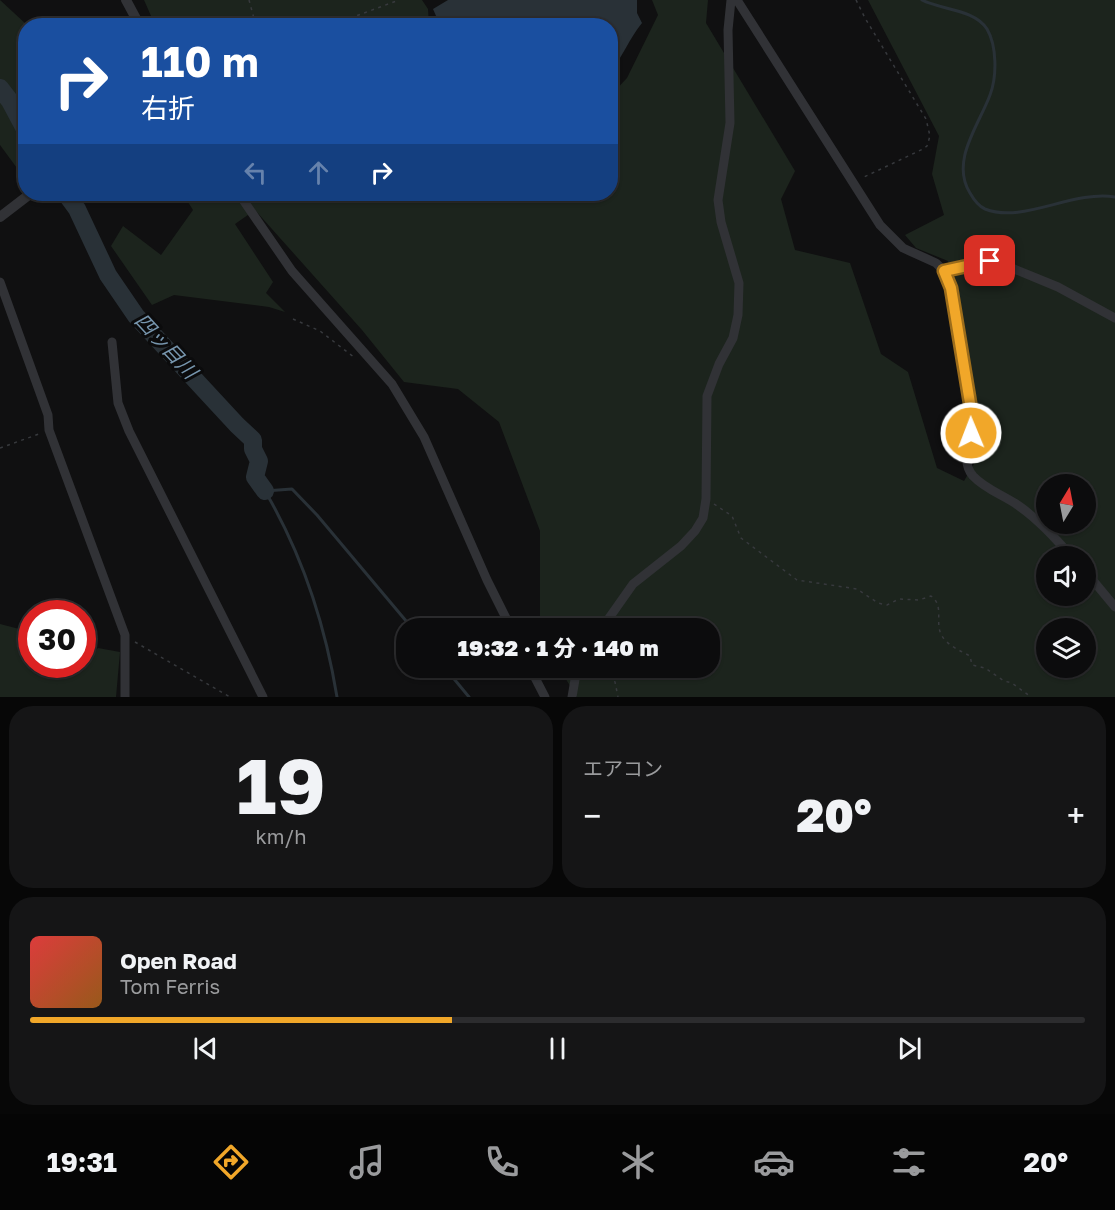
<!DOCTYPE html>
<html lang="ja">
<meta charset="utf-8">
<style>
body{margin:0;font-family:"Golos Text","Noto Sans JP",sans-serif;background:#151516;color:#f1f3f6;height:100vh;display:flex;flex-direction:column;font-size:22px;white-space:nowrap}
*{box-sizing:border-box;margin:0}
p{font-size:20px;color:#9a9b9d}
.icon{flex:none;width:33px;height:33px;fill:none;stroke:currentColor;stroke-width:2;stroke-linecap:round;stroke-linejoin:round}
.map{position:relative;height:697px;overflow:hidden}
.panel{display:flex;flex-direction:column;gap:9px;padding:9px;background:#070707;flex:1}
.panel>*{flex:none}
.guide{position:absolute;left:18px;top:18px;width:600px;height:183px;border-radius:24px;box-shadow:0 2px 4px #0004,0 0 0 2px #2c2c2e;background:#1a4fa0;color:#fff;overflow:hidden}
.needle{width:39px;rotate:10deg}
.tools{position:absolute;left:1036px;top:474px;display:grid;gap:12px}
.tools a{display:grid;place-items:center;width:60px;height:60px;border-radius:50%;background:#0c0c0d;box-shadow:0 2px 4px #0004,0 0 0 2px #2c2c2e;font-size:30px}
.speed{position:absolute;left:18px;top:600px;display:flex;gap:12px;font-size:30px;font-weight:700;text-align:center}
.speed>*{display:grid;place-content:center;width:78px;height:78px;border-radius:50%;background:#0c0c0d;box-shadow:0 2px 4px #0004,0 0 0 2px #2c2c2e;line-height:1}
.speed .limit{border:9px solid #d22;background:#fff;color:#111}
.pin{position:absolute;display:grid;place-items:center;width:51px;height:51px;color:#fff;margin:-26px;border-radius:12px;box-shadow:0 3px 9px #0006}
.me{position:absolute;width:66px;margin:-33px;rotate:359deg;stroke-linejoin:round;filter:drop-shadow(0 0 4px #0008)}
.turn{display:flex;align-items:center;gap:21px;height:126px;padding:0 24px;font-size:27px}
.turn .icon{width:78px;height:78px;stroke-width:2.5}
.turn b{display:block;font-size:42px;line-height:51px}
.lanes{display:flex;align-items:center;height:57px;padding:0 24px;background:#0003;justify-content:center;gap:30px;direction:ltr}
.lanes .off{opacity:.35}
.big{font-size:45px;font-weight:800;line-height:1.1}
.panel .tile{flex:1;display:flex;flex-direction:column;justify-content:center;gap:9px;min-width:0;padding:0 21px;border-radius:24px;background:#151516}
.panel .dial{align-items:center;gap:0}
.dial b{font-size:78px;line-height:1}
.song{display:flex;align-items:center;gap:18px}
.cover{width:72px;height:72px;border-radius:9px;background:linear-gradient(135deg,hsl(0 70% 55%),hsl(30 70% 35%))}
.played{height:6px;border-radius:3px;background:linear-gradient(90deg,#f1a729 40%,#2c2c2e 40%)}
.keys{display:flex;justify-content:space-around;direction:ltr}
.heat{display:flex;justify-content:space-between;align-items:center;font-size:33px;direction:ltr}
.panel .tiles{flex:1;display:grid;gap:9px;grid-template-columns:1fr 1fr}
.tile:last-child{grid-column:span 2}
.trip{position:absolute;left:396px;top:618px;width:324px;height:60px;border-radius:24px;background:#0c0c0d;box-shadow:0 2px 4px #0004,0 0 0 2px #2c2c2e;font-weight:800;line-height:60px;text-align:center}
.menu{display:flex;height:96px;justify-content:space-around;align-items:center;background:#050505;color:#9a9b9d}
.menu .icon{width:42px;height:42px}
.menu .on{color:#f1a729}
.menu b{font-size:27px;color:#f1f3f6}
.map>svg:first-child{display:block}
.green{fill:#1c241d;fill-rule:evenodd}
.water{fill:#293137}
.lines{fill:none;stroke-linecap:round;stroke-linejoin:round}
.stream{stroke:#293137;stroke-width:3}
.river{stroke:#293137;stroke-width:18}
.path{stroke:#37393d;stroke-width:1.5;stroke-dasharray:3 4.5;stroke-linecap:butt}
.minor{stroke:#313236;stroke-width:9}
.tertiary{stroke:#313236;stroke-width:10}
.route-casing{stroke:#9d6d1b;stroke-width:15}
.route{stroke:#f1a729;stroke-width:10}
.labels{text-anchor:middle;stroke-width:6;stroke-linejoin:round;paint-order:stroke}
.water-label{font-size:20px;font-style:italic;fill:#7796ae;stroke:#0b0b0c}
</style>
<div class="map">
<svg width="1115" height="697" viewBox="0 0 1115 697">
<rect width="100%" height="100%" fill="#101011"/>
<path class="green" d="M0 0 27 25 26 26 25 179 0 145Z
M144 0H422L428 9 429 25H155Z
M652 0H708L706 23 795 171 781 199 795 250 850 263 881 354 908 372 937 468 964 481 974 464 977 418 968 360 948 261 916 248 905 235 944 215 932 174 939 136 868 0H1115V697H577L559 668H710V628H540V531L499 422 458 389 404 382 362 330 255 210 235 224 273 282 266 293 285 312 269 307 174 295 152 305 111 246 123 226 161 255 193 210 183 194H610L611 95 627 78 658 15ZM1047 484H1086V524H1047ZM1047 556H1086V596H1047ZM1047 628H1086V668H1047Z
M0 624 31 632 32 664H82L83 656 87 658 98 648 120 652 116 697H0Z"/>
<path class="water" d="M448 0H637V13L642 23C629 39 623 56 611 71L610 26 440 25 433 9Z"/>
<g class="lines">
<path class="stream" d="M922 0C941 10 974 9 987 29 997 46 997 77 990 95 979 125 950 161 970 193 974 200 978 206 985 209 1023 224 1072 190 1115 197
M445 668 469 697
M337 697C325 624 302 554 265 491L292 489 317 515 412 628"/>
<path class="river" d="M0 88 10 101 26 131
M66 194 77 209 108 275 136 316 237 425 253 440V449L259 461 255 477 265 491"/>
<path class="path" d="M249 0 256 26
M856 0 865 18 926 119 930 136 927 146 923 149 862 178
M329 26 399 0
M293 319 320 331 355 358
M0 448 39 434
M714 504 732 516 741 538 797 580 857 589 878 603 887 605 899 599 919 600 931 596C945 606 934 623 942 636 948 646 961 651 970 656L972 665 985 668 1004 681 1012 683 1031 697
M135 642 230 697
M607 668 615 682 618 697"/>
<path class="minor" d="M737 0 880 225 903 248 936 263 944 271 951 288C958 333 970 378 971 424 971 441 960 461 973 476 986 490 1004 495 1019 506 1039 520 1055 538 1071 556
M239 194 292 271 392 384 424 437 487 580 511 628
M944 271 990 261 1002 264 1058 287 1115 318
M0 282 48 415 49 430 125 635V697
M112 342 118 403 129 431 263 697
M1086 572 1115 607
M602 628 633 584 681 546 695 531 703 518 706 499 707 396 719 364 733 338 738 315 739 283 721 222 718 200 730 123 728 30 731 0
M530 668 545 697
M572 697 577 668"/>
<path class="tertiary" d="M126 0 140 26
M0 217 30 194"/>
</g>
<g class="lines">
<defs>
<path id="route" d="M971 433 970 403 951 288 944 271 990 261"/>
</defs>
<use href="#route" class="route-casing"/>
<use href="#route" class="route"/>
</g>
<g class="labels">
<g class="water-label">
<text transform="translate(166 346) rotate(47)" y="7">四ッ目川</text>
</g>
</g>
</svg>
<div class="tools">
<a><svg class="needle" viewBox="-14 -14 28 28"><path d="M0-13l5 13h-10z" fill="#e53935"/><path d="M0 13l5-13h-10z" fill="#9a9b9d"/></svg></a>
<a><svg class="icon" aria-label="sound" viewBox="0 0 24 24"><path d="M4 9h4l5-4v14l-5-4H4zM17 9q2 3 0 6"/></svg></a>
<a><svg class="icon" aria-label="layers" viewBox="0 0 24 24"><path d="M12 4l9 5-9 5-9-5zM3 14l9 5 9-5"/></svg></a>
</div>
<div class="speed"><div class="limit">30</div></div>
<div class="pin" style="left:990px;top:261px;background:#d93025"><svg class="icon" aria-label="arrive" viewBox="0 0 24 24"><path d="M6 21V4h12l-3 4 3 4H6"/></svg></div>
<svg class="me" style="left:971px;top:433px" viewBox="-20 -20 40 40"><circle r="17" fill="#f1a729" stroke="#fff" stroke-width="3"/><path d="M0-11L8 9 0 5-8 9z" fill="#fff"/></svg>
<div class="trip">19:32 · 1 分 · 140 m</div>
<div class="guide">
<div class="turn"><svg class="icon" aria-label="right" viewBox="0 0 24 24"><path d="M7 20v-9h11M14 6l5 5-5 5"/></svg><div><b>110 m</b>右折</div></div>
<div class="lanes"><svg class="icon off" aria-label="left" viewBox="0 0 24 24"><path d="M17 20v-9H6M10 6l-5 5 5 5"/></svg><svg class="icon off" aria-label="ahead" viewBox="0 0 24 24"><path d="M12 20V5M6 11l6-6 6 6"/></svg><svg class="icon" aria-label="right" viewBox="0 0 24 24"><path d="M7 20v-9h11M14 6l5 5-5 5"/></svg></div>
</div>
</div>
<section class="panel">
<div class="tiles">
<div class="tile dial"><b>19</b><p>km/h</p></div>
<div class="tile"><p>エアコン</p>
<div class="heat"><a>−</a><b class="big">20°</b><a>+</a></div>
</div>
<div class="tile">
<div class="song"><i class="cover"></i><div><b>Open Road</b><p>Tom Ferris</p></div></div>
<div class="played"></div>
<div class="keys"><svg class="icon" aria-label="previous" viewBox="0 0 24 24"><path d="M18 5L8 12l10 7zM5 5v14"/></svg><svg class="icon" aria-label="pause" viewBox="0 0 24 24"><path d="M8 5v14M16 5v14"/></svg><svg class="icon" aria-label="next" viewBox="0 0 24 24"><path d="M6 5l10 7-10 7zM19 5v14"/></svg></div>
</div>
</div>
</section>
<nav class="menu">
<b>19:31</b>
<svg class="icon on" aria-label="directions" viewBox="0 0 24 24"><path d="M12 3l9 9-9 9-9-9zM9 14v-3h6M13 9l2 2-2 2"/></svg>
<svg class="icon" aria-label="music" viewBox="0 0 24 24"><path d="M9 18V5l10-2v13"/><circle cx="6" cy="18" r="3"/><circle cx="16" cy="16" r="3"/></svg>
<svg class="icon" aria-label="phone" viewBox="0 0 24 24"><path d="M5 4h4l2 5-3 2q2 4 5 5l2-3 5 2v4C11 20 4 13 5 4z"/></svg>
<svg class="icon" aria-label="climate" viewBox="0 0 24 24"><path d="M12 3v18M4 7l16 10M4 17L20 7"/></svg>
<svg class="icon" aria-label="car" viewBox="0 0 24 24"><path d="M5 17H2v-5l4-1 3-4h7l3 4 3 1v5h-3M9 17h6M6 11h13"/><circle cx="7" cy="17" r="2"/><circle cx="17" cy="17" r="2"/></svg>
<svg class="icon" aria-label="filters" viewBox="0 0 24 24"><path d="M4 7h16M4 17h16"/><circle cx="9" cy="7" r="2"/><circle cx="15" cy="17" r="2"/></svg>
<b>20°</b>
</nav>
